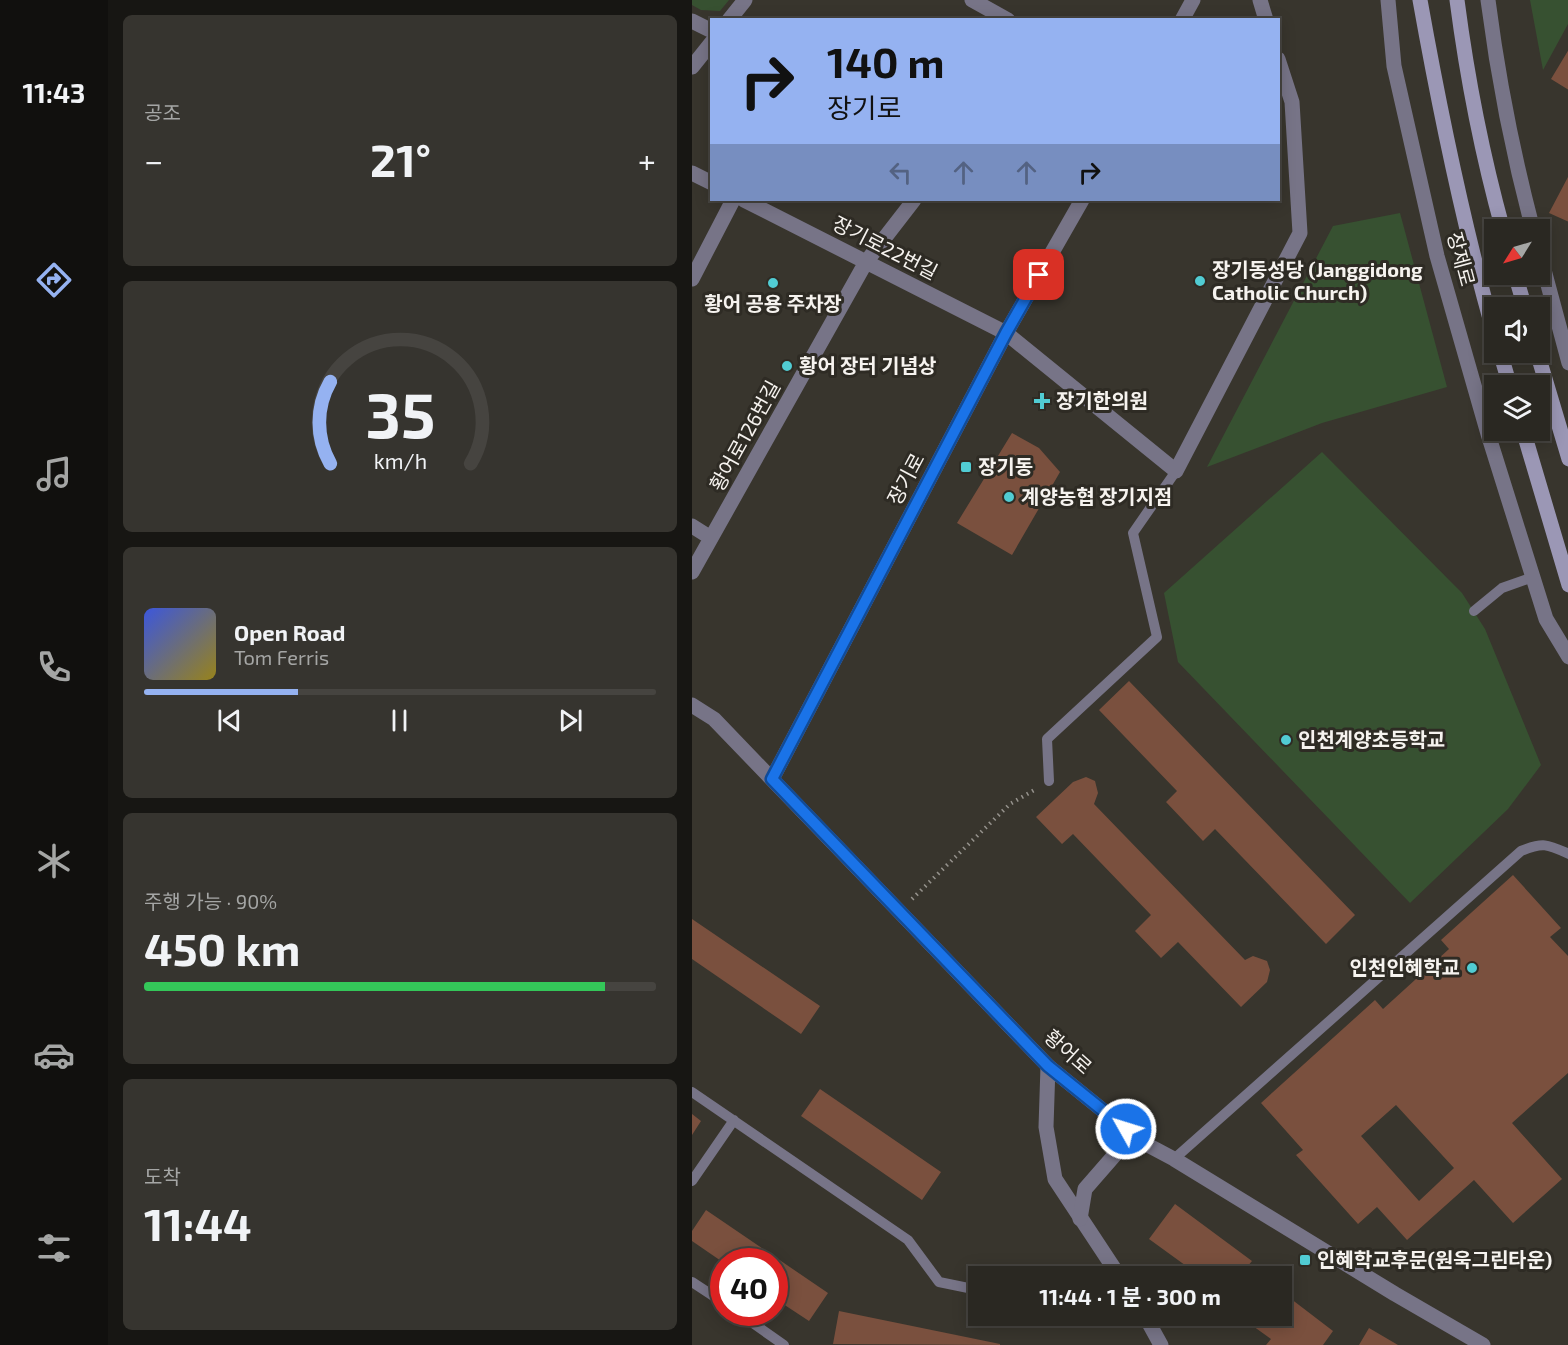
<!DOCTYPE html>
<html lang="ko">
<meta charset="utf-8">
<style>
body{margin:0;font-family:"Exo 2","Noto Sans KR",sans-serif;background:#36342f;color:#f1f3f6;height:100vh;display:flex;flex-direction:column;font-size:22px;white-space:nowrap}
*{box-sizing:border-box;margin:0}
p{font-size:20px;color:#a5a6a5}
.icon{flex:none;width:33px;height:33px;fill:none;stroke:currentColor;stroke-width:2;stroke-linecap:round;stroke-linejoin:round}
.map{position:relative;flex:1;overflow:hidden}
.side{display:flex;flex-direction:column;gap:15px;padding:15px;background:#171613;width:584px}
.side>*{flex:none}
.hud{position:absolute;left:18px;top:18px;width:570px;height:183px;border-radius:0px;box-shadow:0 3px 15px #0003,0 0 0 2px #464440;background:#95b2f1;color:#111;overflow:hidden}
.needle{width:39px;rotate:233deg}
.tools{position:absolute;left:792px;top:219px;display:grid;gap:12px}
.tools a{display:grid;place-items:center;width:66px;height:66px;border-radius:0px;background:#2a2822;box-shadow:0 3px 15px #0003,0 0 0 2px #464440;font-size:30px}
.speed{position:absolute;left:18px;top:1248px;display:flex;gap:12px;font-size:30px;font-weight:700;text-align:center}
.speed>*{display:grid;place-content:center;width:78px;height:78px;border-radius:50%;background:#2a2822;box-shadow:0 3px 15px #0003,0 0 0 2px #464440;line-height:1}
.speed .limit{border:9px solid #d22;background:#fff;color:#111}
.pin{position:absolute;display:grid;place-items:center;width:51px;height:51px;color:#fff;margin:-26px;border-radius:12px;box-shadow:0 3px 9px #0006}
.me{position:absolute;width:66px;margin:-33px;rotate:309deg;stroke-linejoin:round;filter:drop-shadow(0 0 4px #0008)}
.turn{display:flex;align-items:center;gap:21px;height:126px;padding:0 18px;font-size:27px}
.turn .icon{width:78px;height:78px;stroke-width:2.5}
.turn b{display:block;font-size:42px;line-height:51px}
.lanes{display:flex;align-items:center;height:57px;padding:0 18px;background:#0003;justify-content:center;gap:30px;direction:ltr}
.lanes .off{opacity:.35}
.big{font-size:45px;font-weight:700;line-height:1.1}
.side .card{flex:1;display:flex;flex-direction:column;justify-content:center;gap:9px;min-width:0;padding:0 21px;border-radius:9px;background:#36342f}
.side .dial{align-items:center;gap:0}
.dial svg{height:156px;overflow:visible;fill:none;stroke:#464440;stroke-width:7;stroke-linecap:round;text-anchor:middle}
.dial text{fill:#f1f3f6;stroke:none}
.song{display:flex;align-items:center;gap:18px}
.cover{width:72px;height:72px;border-radius:9px;background:linear-gradient(135deg,hsl(230 70% 55%),hsl(50 70% 35%))}
.played{height:6px;border-radius:3px;background:linear-gradient(90deg,#95b2f1 30%,#464440 30%)}
.keys{display:flex;justify-content:space-around;direction:ltr}
.heat{display:flex;justify-content:space-between;align-items:center;font-size:33px;direction:ltr}
.charge{height:9px;border-radius:4px;background:linear-gradient(90deg,#34c759 90%,#464440 0)}
.trip{position:absolute;left:276px;top:1266px;width:324px;height:60px;border-radius:0px;background:#2a2822;box-shadow:0 3px 15px #0003,0 0 0 2px #464440;font-weight:700;line-height:60px;text-align:center}
main{display:flex;flex:1;min-height:0}
.tabs{display:flex;flex-direction:column;width:108px;justify-content:space-around;align-items:center;background:#11100e;color:#a5a6a5}
.tabs .icon{width:42px;height:42px}
.tabs .active{color:#95b2f1}
.tabs b{font-size:27px;color:#f1f3f6}
.map>svg:first-child{display:block}
.green{fill:#375131}
.building{fill:#7a503e;fill-rule:evenodd}
.lines{fill:none;stroke-linecap:round;stroke-linejoin:round}
.path{stroke:#95928c;stroke-width:4;stroke-dasharray:1.5 4.5;stroke-linecap:butt}
.service{stroke:#777487;stroke-width:10}
.minor{stroke:#777487;stroke-width:15}
.tertiary{stroke:#777487;stroke-width:15}
.secondary{stroke:#9b97b5;stroke-width:15}
.route-casing{stroke:#114b97;stroke-width:15}
.route{stroke:#1a73e8;stroke-width:10}
.poi-dot{fill:#51ccd3;stroke:#2e2b24;stroke-width:2}
.labels{text-anchor:middle;stroke-width:6;stroke-linejoin:round;paint-order:stroke}
.street-label{font-size:20px;fill:#f6f3ef;stroke:#2e2b24}
.poi-label{font-size:20px;font-weight:bold;fill:#f6f3ef;stroke:#2e2b24;text-anchor:start}
</style>
<main>
<nav class="tabs">
<b>11:43</b>
<svg class="icon active" aria-label="directions" viewBox="0 0 24 24"><path d="M12 3l9 9-9 9-9-9zM9 14v-3h6M13 9l2 2-2 2"/></svg>
<svg class="icon" aria-label="music" viewBox="0 0 24 24"><path d="M9 18V5l10-2v13"/><circle cx="6" cy="18" r="3"/><circle cx="16" cy="16" r="3"/></svg>
<svg class="icon" aria-label="phone" viewBox="0 0 24 24"><path d="M5 4h4l2 5-3 2q2 4 5 5l2-3 5 2v4C11 20 4 13 5 4z"/></svg>
<svg class="icon" aria-label="climate" viewBox="0 0 24 24"><path d="M12 3v18M4 7l16 10M4 17L20 7"/></svg>
<svg class="icon" aria-label="car" viewBox="0 0 24 24"><path d="M5 17H2v-5l4-1 3-4h7l3 4 3 1v5h-3M9 17h6M6 11h13"/><circle cx="7" cy="17" r="2"/><circle cx="17" cy="17" r="2"/></svg>
<svg class="icon" aria-label="filters" viewBox="0 0 24 24"><path d="M4 7h16M4 17h16"/><circle cx="9" cy="7" r="2"/><circle cx="15" cy="17" r="2"/></svg>
</nav>
<section class="side">
<div class="card"><p>공조</p>
<div class="heat"><a>−</a><b class="big">21°</b><a>+</a></div>
</div>
<div class="card dial"><svg viewBox="0 0 100 80">
<path d="M14 69A42 42 0 1 1 86 69"/>
<path d="M14 69A42 42 0 0 1 14 27" stroke="#95b2f1"/>
<text x="50" y="56" font-size="32" font-weight="700">35</text>
<text x="50" y="72" font-size="11">km/h</text>
</svg></div>
<div class="card">
<div class="song"><i class="cover"></i><div><b>Open Road</b><p>Tom Ferris</p></div></div>
<div class="played"></div>
<div class="keys"><svg class="icon" aria-label="previous" viewBox="0 0 24 24"><path d="M18 5L8 12l10 7zM5 5v14"/></svg><svg class="icon" aria-label="pause" viewBox="0 0 24 24"><path d="M8 5v14M16 5v14"/></svg><svg class="icon" aria-label="next" viewBox="0 0 24 24"><path d="M6 5l10 7-10 7zM19 5v14"/></svg></div>
</div>
<div class="card"><p>주행 가능 · 90%</p><b class="big">450 km</b><div class="charge"></div></div>
<div class="card"><p>도착</p><b class="big">11:44</b></div>
</section>
<div class="map">
<svg width="877" height="1345" viewBox="0 0 877 1345">
<rect width="100%" height="100%" fill="#38352d"/>
<path class="green" d="M0 0H37L28 11 9 10 0 5Z
M838 0H876V24L851 70Z
M708 213 755 387 630 423 515 467 641 226Z
M630 452 770 593 793 629 849 765 816 809 718 903 486 662 472 593Z"/>
<path class="building" d="M877 49V90L859 79Z
M877 175V222L857 213Z
M320 433 347 448 368 472 320 555 265 523Z
M437 681 663 915 634 944 523 829 511 841 474 802 485 791 407 710Z
M394 777 403 781 406 793 402 804 553 960 561 956 575 961 578 970 575 982 549 1007 486 942 469 958 443 931 459 915 381 834 370 844 344 817 381 782Z
M821 875 869 928 858 937 877 957V1072L820 1123 870 1179 821 1223 782 1180 715 1240 685 1207 666 1224 604 1155 611 1150 569 1103 683 1000 691 1009 757 949 749 940ZM704 1105 762 1168 727 1201 669 1136Z
M0 919 128 1006 109 1034 0 959Z
M128 1089 249 1172 230 1200 109 1116Z
M0 1114 9 1121 0 1135Z
M483 1204 560 1261 555 1267 568 1276H508L457 1239Z
M14 1210 136 1293 117 1321 82 1298V1262L32 1263 0 1241V1231Z
M590 1292 641 1331 631 1345H574L579 1339 547 1316H590Z
M147 1311 308 1344V1345L141 1344Z
M677 1328 706 1345H667Z"/>
<g class="lines">
<path class="path" d="M220 899 318 804 344 789"/>
<path class="service" d="M782 611 810 588 841 577
M357 781 355 739 465 637 441 533 484 471
M0 1092 216 1240 247 1282 286 1290
M482 1159 829 851C851 842 855 844 877 854
M0 1181 42 1120
M0 1282 32 1303
M45 1312 92 1345
M416 1316 458 1324"/>
<path class="minor" d="M280 0 316 20
M568 0 574 20
M37 20 53 0
M0 21 20 31
M0 67 20 42
M0 173 20 183
M52 200 314 333 484 471 608 233 600 102 586 59
M0 279 41 200
M0 526 19 538
M0 572 174 262 222 200
M356 1066 354 1127 363 1179 427 1276
M453 1316 469 1345"/>
<path class="tertiary" d="M696 0 702 66 745 256 796 434 854 619 877 657
M796 0C806 78 821 154 841 230
M490 20 501 0
M848 255 877 363
M0 705 22 719 356 1066 450 1142 482 1159 703 1294 791 1345
M80 779 314 333 390 200
M388 1219 393 1189 427 1150 450 1142"/>
<path class="secondary" d="M728 0C748 112 771 224 802 333
M765 0C775 77 790 154 811 230
M823 274 833 308
M808 352 818 386
M845 352 877 459
M831 430 877 585"/>
</g>
<g class="lines">
<defs>
<path id="route" d="M347 275 314 333 80 779 356 1066 434 1129"/>
</defs>
<use href="#route" class="route-casing"/>
<use href="#route" class="route"/>
</g>
<g class="poi-dot">
<circle cx="508" cy="281" r="6"/>
<circle cx="81" cy="283" r="6"/>
<circle cx="95" cy="366" r="6"/>
<path d="M347 392h6v6h6v6h-6v6h-6v-6h-6v-6h6z"/>
<rect x="268" y="461" width="12" height="12" rx="3"/>
<circle cx="317" cy="497" r="6"/>
<circle cx="594" cy="740" r="6"/>
<circle cx="780" cy="968" r="6"/>
<rect x="607" y="1254" width="12" height="12" rx="3"/>
</g>
<g class="labels">
<g class="street-label">
<text transform="translate(193 248) rotate(27)" y="7">장기로22번길</text>
<text transform="translate(769 259) rotate(75)" y="7">장제로</text>
<text transform="translate(53 436) rotate(-61)" y="7">황어로126번길</text>
<text transform="translate(214 479) rotate(-62)" y="7">장기로</text>
<text transform="translate(376 1052) rotate(42)" y="7">황어로</text>
</g>
<g class="poi-label">
<text x="520" y="277">장기동성당 (Janggidong<tspan x="520" dy="23">Catholic Church)</tspan></text>
<text x="81" y="311" text-anchor="middle">황어 공용 주차장</text>
<text x="107" y="373">황어 장터 기념상</text>
<text x="364" y="408">장기한의원</text>
<text x="286" y="474">장기동</text>
<text x="329" y="504">계양농협 장기지점</text>
<text x="606" y="747">인천계양초등학교</text>
<text x="768" y="975" text-anchor="end">인천인혜학교</text>
<text x="625" y="1267">인혜학교후문(원욱그린타운)</text>
</g>
</g>
</svg>
<div class="tools">
<a><svg class="needle" viewBox="-14 -14 28 28"><path d="M0-13l5 13h-10z" fill="#e53935"/><path d="M0 13l5-13h-10z" fill="#a5a6a5"/></svg></a>
<a><svg class="icon" aria-label="sound" viewBox="0 0 24 24"><path d="M4 9h4l5-4v14l-5-4H4zM17 9q2 3 0 6"/></svg></a>
<a><svg class="icon" aria-label="layers" viewBox="0 0 24 24"><path d="M12 4l9 5-9 5-9-5zM3 14l9 5 9-5"/></svg></a>
</div>
<div class="speed"><div class="limit">40</div></div>
<div class="pin" style="left:347px;top:275px;background:#d93025"><svg class="icon" aria-label="arrive" viewBox="0 0 24 24"><path d="M6 21V4h12l-3 4 3 4H6"/></svg></div>
<svg class="me" style="left:434px;top:1129px" viewBox="-20 -20 40 40"><circle r="17" fill="#1a73e8" stroke="#fff" stroke-width="3"/><path d="M0-11L8 9 0 5-8 9z" fill="#fff"/></svg>
<div class="trip">11:44 · 1 분 · 300 m</div>
<div class="hud">
<div class="turn"><svg class="icon" aria-label="right" viewBox="0 0 24 24"><path d="M7 20v-9h11M14 6l5 5-5 5"/></svg><div><b>140 m</b>장기로</div></div>
<div class="lanes"><svg class="icon off" aria-label="left" viewBox="0 0 24 24"><path d="M17 20v-9H6M10 6l-5 5 5 5"/></svg><svg class="icon off" aria-label="ahead" viewBox="0 0 24 24"><path d="M12 20V5M6 11l6-6 6 6"/></svg><svg class="icon off" aria-label="ahead" viewBox="0 0 24 24"><path d="M12 20V5M6 11l6-6 6 6"/></svg><svg class="icon" aria-label="right" viewBox="0 0 24 24"><path d="M7 20v-9h11M14 6l5 5-5 5"/></svg></div>
</div>
</div>
</main>
